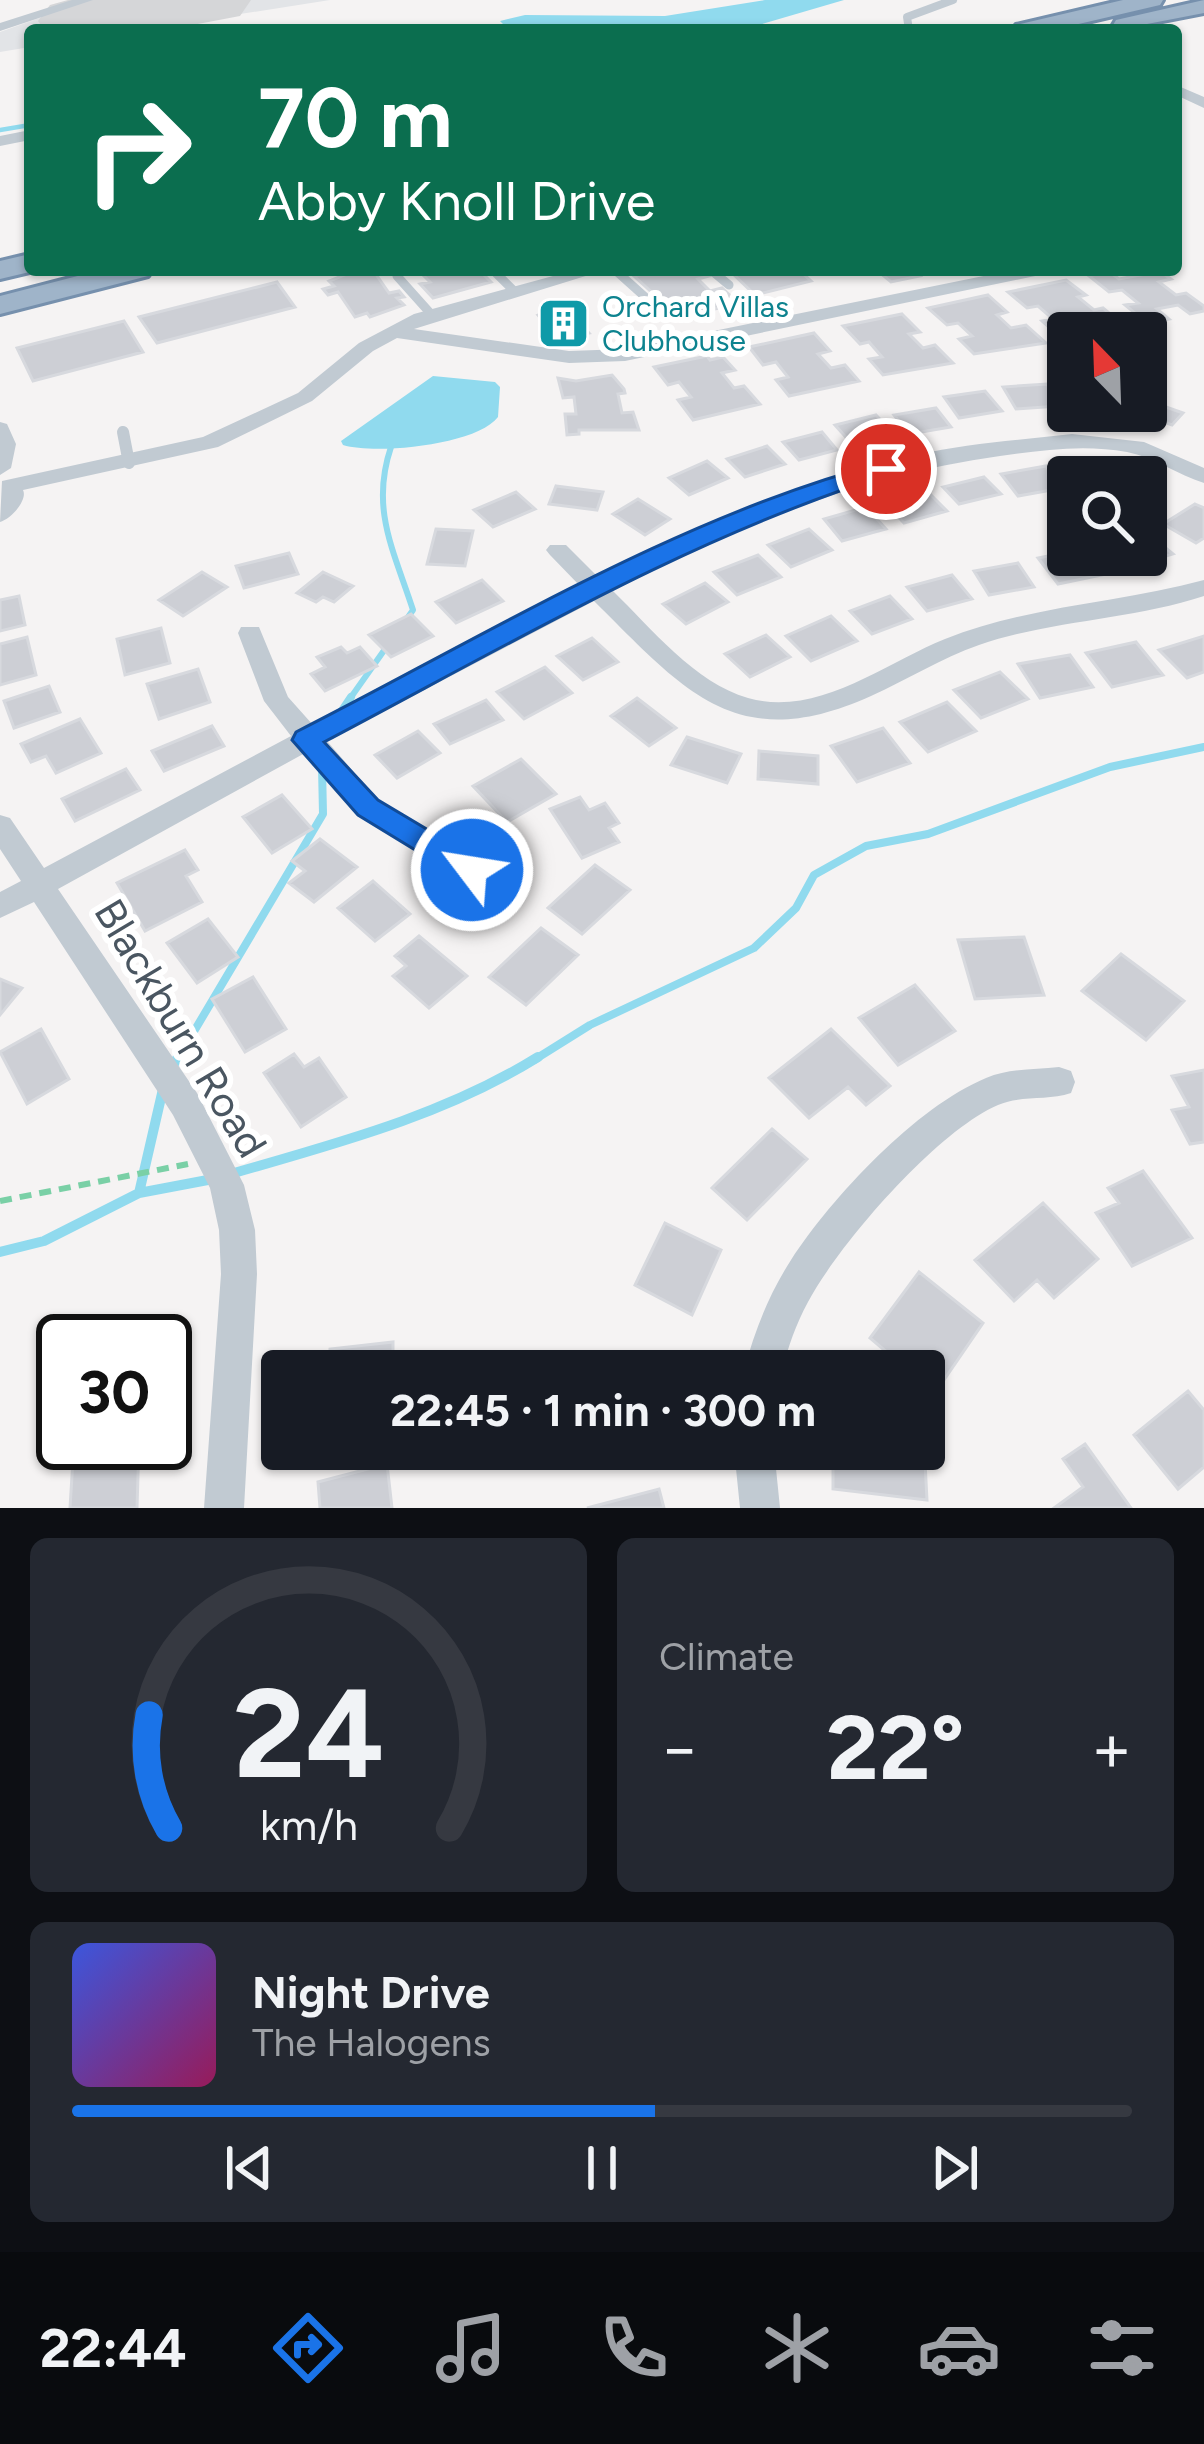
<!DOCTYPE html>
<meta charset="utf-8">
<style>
body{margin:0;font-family:Figtree,sans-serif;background:#242831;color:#f1f3f6;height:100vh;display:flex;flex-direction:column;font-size:45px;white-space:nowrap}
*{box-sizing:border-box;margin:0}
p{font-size:39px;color:#9ea1a6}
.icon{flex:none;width:66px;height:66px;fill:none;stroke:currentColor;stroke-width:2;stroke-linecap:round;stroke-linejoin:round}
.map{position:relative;height:1508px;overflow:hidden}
.drawer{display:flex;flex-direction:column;gap:30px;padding:30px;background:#0d0f14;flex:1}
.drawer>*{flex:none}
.banner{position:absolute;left:24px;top:24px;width:1158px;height:252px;border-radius:12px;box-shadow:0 3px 9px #0004;background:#0b6e4f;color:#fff;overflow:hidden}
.needle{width:78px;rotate:337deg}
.buttons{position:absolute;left:1047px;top:312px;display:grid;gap:24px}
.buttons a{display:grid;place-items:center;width:120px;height:120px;border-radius:12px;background:#171b24;box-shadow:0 3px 9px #0004;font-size:60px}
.speed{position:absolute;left:36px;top:1314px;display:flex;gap:24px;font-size:60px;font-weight:700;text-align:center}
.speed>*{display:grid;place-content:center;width:156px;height:156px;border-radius:50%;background:#171b24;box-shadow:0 3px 9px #0004;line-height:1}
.speed .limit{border:6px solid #111;border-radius:18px;background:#fff;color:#111}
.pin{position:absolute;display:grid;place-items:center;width:102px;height:102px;color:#fff;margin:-51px;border:6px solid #fff;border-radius:50%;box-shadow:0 3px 12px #0007}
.me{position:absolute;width:132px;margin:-66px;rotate:301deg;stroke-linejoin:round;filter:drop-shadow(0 0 9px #0008)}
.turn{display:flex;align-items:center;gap:42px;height:252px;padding:0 36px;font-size:54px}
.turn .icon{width:156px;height:156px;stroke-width:2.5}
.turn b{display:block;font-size:84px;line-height:102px}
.big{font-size:90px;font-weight:700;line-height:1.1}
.drawer .widget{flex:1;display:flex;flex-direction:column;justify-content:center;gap:18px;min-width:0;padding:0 42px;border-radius:18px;background:#242831}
.drawer .dial{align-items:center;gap:0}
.dial svg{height:312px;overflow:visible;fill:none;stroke:#363941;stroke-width:7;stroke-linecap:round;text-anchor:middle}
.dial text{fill:#f1f3f6;stroke:none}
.song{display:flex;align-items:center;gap:36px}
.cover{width:144px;height:144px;border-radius:18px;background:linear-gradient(135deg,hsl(230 70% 55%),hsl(330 70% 35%))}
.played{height:12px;border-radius:6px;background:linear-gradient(90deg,#1a73e8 55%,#363941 55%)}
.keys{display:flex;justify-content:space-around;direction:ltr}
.heat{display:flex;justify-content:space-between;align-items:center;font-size:66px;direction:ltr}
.drawer .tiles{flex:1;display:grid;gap:30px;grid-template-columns:1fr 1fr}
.widget:last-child{grid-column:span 2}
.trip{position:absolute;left:261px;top:1350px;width:684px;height:120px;border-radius:12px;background:#171b24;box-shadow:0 3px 9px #0004;font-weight:700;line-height:120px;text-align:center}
.menu{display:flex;height:192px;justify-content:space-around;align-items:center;background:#090b0e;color:#9ea1a6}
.menu .icon{width:84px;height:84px}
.menu .active{color:#1a73e8}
.menu b{font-size:54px;color:#f1f3f6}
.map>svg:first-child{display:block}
.airport{fill:#e2e4e7}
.water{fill:#90daee}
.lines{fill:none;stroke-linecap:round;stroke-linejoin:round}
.stream-far3{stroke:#90daee;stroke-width:4.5}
.stream-far2{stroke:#90daee;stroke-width:6}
.stream-far1{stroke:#90daee;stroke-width:8}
.stream{stroke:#90daee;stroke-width:10}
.runway{fill:#d5d6d8;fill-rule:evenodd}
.building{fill:#cdcfd5;stroke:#d7d9de;stroke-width:3}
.trunk-casing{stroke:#7690ad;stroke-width:6}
.path{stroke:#7ad0a6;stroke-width:6;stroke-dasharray:12 8;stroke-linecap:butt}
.service-far2{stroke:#c1cad2;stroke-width:8}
.service-far1{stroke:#c1cad2;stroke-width:9}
.service{stroke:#c1cad2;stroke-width:12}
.minor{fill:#c1cad2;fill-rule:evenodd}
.trunk{fill:#9fb4c9;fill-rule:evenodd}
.route{fill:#1a73e8;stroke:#114b97;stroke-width:3}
.labels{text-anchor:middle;stroke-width:12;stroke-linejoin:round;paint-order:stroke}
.far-culture-label{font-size:30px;fill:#0d838f;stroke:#fff;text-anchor:start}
.near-street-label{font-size:42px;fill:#4a5661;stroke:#fff}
</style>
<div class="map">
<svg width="1204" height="1508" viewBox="0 0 1204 1508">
<rect width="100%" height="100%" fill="#f5f3f3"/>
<path class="airport" d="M113 0H330L139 30H30V47L0 52V32L73 6Z"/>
<path class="water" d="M765 0H844L742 30H509L500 21 525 15 665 16Z
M433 376 495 382 500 387 498 417C477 445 376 455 343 445L341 441Z"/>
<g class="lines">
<path class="stream-far3" d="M0 130 30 125"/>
<path class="stream-far2" d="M391 447C370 509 394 551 413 610L406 620
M349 700 390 642"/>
<path class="stream-far1" d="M337 718 351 697
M177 1060 323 814 322 767
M534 1060 590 1025 754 948 796 908 814 875 866 846 928 834 1110 767 1204 747"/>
<path class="stream" d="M171 1069 178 1057
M227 1175C334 1144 443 1116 538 1057
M139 1193 163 1089
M0 1252 44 1241 139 1193 213 1179"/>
<path class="runway" d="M68 0H251L240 16 166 30H45L38 21 50 5Z"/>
</g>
<path class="building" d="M357 270H373L389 293 399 291 404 297 397 298 404 305 370 317 367 313 355 317 338 292 328 295 323 289 334 286 329 281Z
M405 270H479L491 282 433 298 420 284 430 282 419 271 409 274Z
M660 270H702L709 276 698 279 710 291 722 288 738 303 680 318 634 276Z
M729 270H799L811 281 755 295Z
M913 270 920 276 891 282 879 272Z
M1134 270H1158L1171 279 1159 282 1176 295 1186 293 1204 306V311L1190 314 1178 305 1157 309 1169 319 1147 323 1125 305 1138 303 1122 290 1109 292 1089 276 1108 271 1119 279 1141 275Z
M1066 280 1086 295 1078 297 1094 310 1103 308 1122 324 1072 326 1081 333H1068L1063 340 1042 321 1053 319 1038 306 1027 308 1008 292Z
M277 282 295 307 157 343 139 317Z
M988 295 1007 312 997 315 1011 328 1026 325 1046 343 974 354 959 339 972 336 958 323 947 325 928 308Z
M563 305 589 333 559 339 538 315Z
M902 314 920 332 909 334 923 348 935 345 953 363 883 375 869 359 882 357 869 342 860 344 843 326Z
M124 321 143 352 33 381 17 348Z
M814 333 830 351 818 354 831 368 845 365 859 381 789 396 776 380 788 377 776 362 763 365 749 347Z
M707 356 710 360 723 357 735 370 722 373 734 388 744 386 760 404 693 420 678 400 691 397 679 382 668 385 654 367Z
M612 375 624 389 625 393 618 394 622 413 633 412 639 430H579V434L567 435 565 414H576L574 397 563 398 558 378 576 381Z
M1047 384 1060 406 1016 409 1003 387Z
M985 391 1002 411 959 418 944 397Z
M1146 400 1183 413 1172 425 1134 411H1146Z
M936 408 951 427 909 434 894 415Z
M876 415 895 435 853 445 835 425Z
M822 432 837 450 799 460 783 442Z
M767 446 785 464 745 477 727 459Z
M707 461 728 478 689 495 669 478Z
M1046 466 1063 488 1018 496 1001 474Z
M1073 466 1125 470 1126 477H1075Z
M984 477 1001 494 959 504 943 487Z
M556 486 603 492 597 510 549 504Z
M927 491 947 511 904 523 885 503Z
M516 492 535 509 493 527 474 510Z
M638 499 670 519 645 535 613 514Z
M1195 504 1204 508V538L1196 543 1163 524Z
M866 507 886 529 842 541 824 519Z
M436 529 473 531 465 566 427 564Z
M809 529 832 550 791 567 768 545Z
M1146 532 1173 554 1130 567 1117 555H1146Z
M1068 552 1090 555 1106 574 1058 584 1038 558Z
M289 553 298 574 244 588 236 566Z
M758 555 781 577 737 595 714 572Z
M1018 563 1034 587 989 595 974 571Z
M202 572 227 587 183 616 159 600Z
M323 572 353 586 334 602 323 597 316 602 297 593Z
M952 575 972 599 927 611 907 587Z
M482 580 503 601 456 623 436 602Z
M705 583 728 602 686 624 663 604Z
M19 596 25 625 0 631V600Z
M890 596 912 619 872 634 850 611Z
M411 614 433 636 391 657 369 635Z
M831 616 857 641 811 661 786 636Z
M161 628 170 663 125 675 117 639Z
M766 635 790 657 750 677 725 654Z
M1204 636V672L1187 678 1159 650Z
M27 637 36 675 0 685V644Z
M592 638 618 662 583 680 557 656Z
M1136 642 1163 675 1112 687 1086 653Z
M341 647 347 653 360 647 377 666 325 691 311 674 325 667 317 657Z
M1070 655 1093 687 1040 698 1018 664Z
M545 667 572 693 524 719 497 692Z
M198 669 210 702 159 719 147 684Z
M1000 672 1028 699 981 718 954 690Z
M49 686 60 712 14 728 4 701Z
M637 698 676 728 649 746 611 716Z
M486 700 503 720 450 744 434 724Z
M947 702 976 731 928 752 900 722Z
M80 719 101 753 56 773 46 756 31 762 21 744Z
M212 726 224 746 164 771 152 751Z
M883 728 910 763 857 782 831 746Z
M418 731 440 753 397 778 375 755Z
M687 737 741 754 727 783 671 765Z
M759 751 818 756V784L758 779Z
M521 759 556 794 507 822 473 786Z
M126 769 140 790 75 821 62 799Z
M282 795 312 829 272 853 243 817Z
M580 797 589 810 605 803 619 823 609 828 619 842 582 858 550 809Z
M320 839 357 867 314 902 289 883 305 871 292 861Z
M185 850 198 870 186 876 202 902 145 931 117 883Z
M595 865 630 890 582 934 548 908Z
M373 881 410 914 375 941 338 908Z
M208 919 238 957 197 983 167 943Z
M541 928 578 955 526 1005 489 977Z
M419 936 467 976 429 1008 393 976 406 966 395 956Z
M1024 937 1044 995 975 999 958 940Z
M1121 954 1184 1001 1146 1040 1082 991Z
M253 977 286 1029 245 1052 212 999Z
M0 979 22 988 0 1015Z
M915 985 955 1031 898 1065 859 1018Z
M41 1029 69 1079 27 1104 0 1052Z
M831 1029 890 1086 866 1105 848 1087 809 1118 769 1078Z
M294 1054 304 1067 319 1058 346 1097 301 1127 264 1073Z
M1204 1070V1142L1190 1144 1172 1110 1189 1107 1172 1076Z
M772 1129 807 1159 747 1220 712 1188Z
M1143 1171 1192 1238 1132 1266 1096 1213 1119 1203 1108 1188Z
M1043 1203 1098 1259 1054 1298 1037 1280 1014 1301 975 1260Z
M665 1223 721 1250 692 1315 635 1285Z
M919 1272 983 1323 935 1393 924 1383V1371H909L870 1338Z
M393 1342V1371H329L330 1349Z
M621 1356 678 1362V1371H620Z
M1188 1391 1204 1410V1467L1178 1489 1134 1435Z
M924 1442 927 1500 833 1489V1449H924Z
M74 1443H139L137 1508H70Z
M1085 1444 1131 1508H1054L1083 1487 1063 1459Z
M387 1464 392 1508H320L318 1482Z
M659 1489 664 1508H587Z"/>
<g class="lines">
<defs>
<path id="trunk" d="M1123 0H1163L1160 5 1053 30H1013L1016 25Z
M1204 0V13L1116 30 1113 25 1116 20Z
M30 254V270H38L0 279V261Z
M101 270H152L148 276 0 314V296Z"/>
</defs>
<use href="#trunk" class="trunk-casing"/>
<path class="path" d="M0 1201 188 1164"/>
<path class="service-far2" d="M909 30 907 17 953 0"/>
<path class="service-far1" d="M493 270 515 292
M615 270 654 305
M711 270 729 285
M397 276 431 314"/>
<path class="service" d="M123 432 129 463"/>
<path class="minor" d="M72 0H93L0 31V23Z
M1176 85 1204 97V108L1176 95Z
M30 130V140L0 146V136Z
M575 270H605L414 329 569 351 625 349 1013 270H1049L1040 275 625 361 569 363 397 338 373 351 312 401 218 447 23 490C28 500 11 519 0 522L2 481 203 437 298 393 359 343 414 314Z
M0 422 7 424 16 444 11 468 0 475Z
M1072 434 1144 442 1204 468V483C1178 475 1154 457 1127 452 1084 444 1043 450 1000 456 860 475 737 526 613 591 651 628 695 683 748 698 817 718 885 663 945 639 1027 606 1119 603 1204 580V596C1131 620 1052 620 979 645 941 658 907 680 871 696 736 757 684 690 594 601L327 741 378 800 482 862 487 870 482 878 472 882 462 878 358 816 305 753 58 889 197 1093 244 1185 255 1230 257 1274 244 1508H204L221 1274 219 1230 210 1188 173 1115 34 902 0 918V892L21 881 0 849V815L10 818 44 868 291 736 264 701 238 633 241 627H259L288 697 313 725 581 587 550 555 546 550 550 545H566L599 578C701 526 805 480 917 455 967 443 1021 440 1072 434Z
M1059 1067 1071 1071 1075 1082 1071 1093C1047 1101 1021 1095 998 1105 937 1131 839 1244 808 1302 796 1324 788 1347 782 1371H744C754 1332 769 1294 791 1260 832 1197 916 1107 986 1078 1009 1068 1034 1070 1059 1067Z
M734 1449H774L780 1508H740Z"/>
<use href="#trunk" class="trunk"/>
</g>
<path class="route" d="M886 462 897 469 893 473C692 536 510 644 324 742L378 800 482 862 486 870 482 878H461L358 815 292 740 296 732C481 638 685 513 886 462Z"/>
<defs>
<symbol id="building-square" viewBox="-11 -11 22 22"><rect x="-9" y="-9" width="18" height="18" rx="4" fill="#0f9aa8" stroke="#fff"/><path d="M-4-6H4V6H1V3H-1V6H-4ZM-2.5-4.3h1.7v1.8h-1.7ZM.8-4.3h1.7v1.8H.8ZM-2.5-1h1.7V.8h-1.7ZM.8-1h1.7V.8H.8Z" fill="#fff"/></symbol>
</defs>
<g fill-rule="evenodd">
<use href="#building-square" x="534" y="294" width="59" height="59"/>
</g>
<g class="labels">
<g class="far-culture-label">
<text x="602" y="317">Orchard Villas<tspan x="602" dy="34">Clubhouse</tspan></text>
</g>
<g class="near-street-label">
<text transform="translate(181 1028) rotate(59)" y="15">Blackburn Road</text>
</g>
</g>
</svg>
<div class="buttons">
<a><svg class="needle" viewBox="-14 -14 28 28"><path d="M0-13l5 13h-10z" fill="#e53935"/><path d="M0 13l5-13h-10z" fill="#9ea1a6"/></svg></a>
<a><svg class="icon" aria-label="search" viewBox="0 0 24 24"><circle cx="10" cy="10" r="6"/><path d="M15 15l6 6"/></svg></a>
</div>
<div class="speed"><div class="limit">30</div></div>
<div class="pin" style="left:886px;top:469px;background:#d93025"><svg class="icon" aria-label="arrive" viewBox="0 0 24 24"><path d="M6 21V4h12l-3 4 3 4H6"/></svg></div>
<svg class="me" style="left:472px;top:870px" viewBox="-20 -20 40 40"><circle r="17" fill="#1a73e8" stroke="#fff" stroke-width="3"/><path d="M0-11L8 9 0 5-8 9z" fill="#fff"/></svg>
<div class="trip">22:45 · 1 min · 300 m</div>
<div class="banner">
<div class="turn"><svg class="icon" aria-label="right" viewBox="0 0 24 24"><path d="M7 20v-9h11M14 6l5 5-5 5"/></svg><div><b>70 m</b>Abby Knoll Drive</div></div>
</div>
</div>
<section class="drawer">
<div class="tiles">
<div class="widget dial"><svg viewBox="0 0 100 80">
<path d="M14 69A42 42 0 1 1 86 69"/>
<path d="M14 69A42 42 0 0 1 9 40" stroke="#1a73e8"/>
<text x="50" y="56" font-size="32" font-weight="700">24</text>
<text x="50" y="72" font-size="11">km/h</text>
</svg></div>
<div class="widget"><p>Climate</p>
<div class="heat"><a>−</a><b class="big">22°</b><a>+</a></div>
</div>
<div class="widget">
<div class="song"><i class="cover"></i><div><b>Night Drive</b><p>The Halogens</p></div></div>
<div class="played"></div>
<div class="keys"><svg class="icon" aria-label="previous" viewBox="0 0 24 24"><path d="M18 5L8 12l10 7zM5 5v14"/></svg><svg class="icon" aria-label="pause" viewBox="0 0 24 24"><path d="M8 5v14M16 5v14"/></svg><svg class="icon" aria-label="next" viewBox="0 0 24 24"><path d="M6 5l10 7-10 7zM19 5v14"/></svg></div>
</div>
</div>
</section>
<nav class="menu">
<b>22:44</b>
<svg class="icon active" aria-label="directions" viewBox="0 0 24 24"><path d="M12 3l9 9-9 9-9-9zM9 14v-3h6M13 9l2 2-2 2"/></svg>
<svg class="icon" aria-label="music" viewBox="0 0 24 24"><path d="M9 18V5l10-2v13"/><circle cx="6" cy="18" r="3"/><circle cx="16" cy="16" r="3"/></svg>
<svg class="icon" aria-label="phone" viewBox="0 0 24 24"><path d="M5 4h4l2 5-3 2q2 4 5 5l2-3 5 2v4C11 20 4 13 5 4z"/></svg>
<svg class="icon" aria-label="climate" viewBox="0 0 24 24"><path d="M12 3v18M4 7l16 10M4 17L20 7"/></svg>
<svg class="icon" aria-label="car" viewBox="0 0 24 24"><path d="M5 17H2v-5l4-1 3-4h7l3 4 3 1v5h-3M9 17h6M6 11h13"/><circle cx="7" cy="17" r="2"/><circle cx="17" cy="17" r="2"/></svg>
<svg class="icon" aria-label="filters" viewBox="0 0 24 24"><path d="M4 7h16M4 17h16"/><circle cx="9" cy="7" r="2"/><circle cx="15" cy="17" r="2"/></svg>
</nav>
